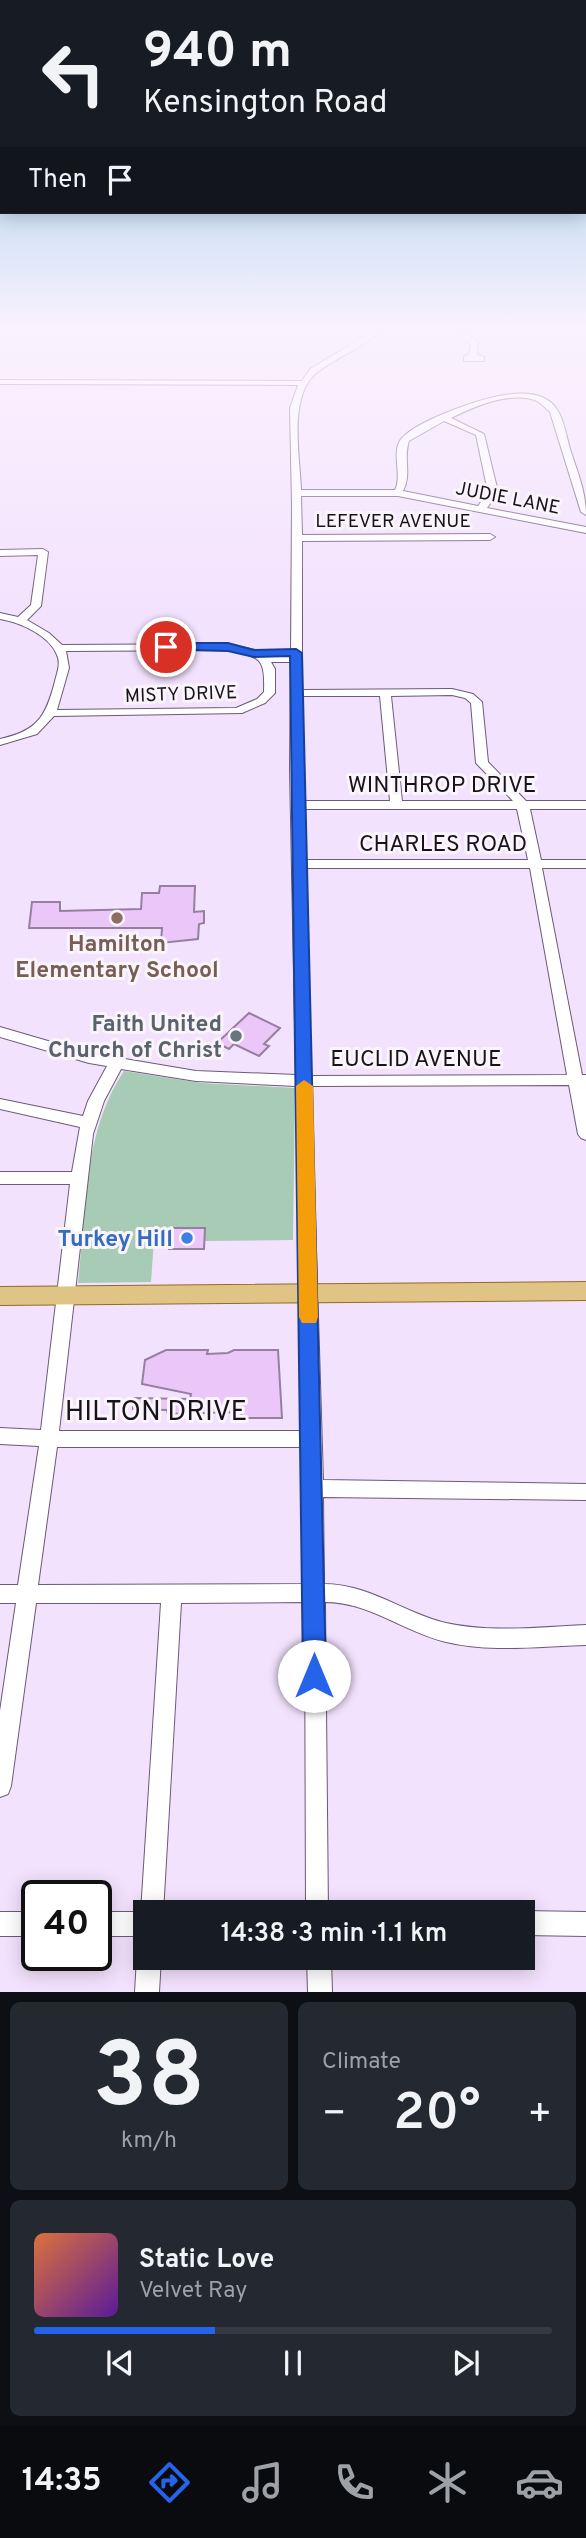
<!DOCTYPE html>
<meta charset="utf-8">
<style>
body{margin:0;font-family:Overpass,sans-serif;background:#242831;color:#f1f3f6;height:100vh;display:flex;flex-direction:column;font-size:26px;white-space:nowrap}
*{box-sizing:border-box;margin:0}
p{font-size:23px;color:#9ea1a6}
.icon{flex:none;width:38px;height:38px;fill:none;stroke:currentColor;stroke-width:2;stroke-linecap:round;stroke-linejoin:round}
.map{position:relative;height:1992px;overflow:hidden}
.side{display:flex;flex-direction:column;gap:10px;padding:10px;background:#0d0f14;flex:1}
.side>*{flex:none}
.top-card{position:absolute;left:0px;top:0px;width:586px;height:214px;box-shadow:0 4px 18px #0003;background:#171b24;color:#f1f3f6;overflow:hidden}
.speed{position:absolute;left:21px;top:1880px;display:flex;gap:14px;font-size:35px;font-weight:700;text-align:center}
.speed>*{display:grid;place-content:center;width:91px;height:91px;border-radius:50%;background:#171b24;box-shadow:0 4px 18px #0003;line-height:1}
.speed .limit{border:4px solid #111;border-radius:10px;background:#fff;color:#111}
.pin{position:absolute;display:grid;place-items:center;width:60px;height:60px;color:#fff;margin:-30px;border:4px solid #fff;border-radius:50%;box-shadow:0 2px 7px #0007}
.me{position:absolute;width:77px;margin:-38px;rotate:0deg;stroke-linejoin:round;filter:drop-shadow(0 0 5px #0008)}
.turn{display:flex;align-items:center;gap:24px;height:147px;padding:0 28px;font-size:32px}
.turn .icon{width:91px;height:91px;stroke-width:2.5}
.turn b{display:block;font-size:49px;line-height:60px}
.then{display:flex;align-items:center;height:66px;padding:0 28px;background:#0003;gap:14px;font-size:26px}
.big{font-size:52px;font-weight:600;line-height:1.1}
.side .tile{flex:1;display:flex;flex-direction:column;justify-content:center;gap:10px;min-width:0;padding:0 24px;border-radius:10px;background:#242831}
.side .dial{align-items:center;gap:0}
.dial b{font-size:91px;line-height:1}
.song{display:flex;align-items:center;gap:21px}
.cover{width:84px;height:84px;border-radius:10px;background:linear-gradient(135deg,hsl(20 70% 55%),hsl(270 70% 35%))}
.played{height:7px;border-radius:4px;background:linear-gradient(90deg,#2563eb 35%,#363941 35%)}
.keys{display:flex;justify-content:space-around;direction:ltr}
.heat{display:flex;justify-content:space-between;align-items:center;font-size:38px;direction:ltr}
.side .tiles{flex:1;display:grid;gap:10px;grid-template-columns:1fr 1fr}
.tile:last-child{grid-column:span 2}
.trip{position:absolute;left:133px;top:1900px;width:402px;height:70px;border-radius:0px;background:#171b24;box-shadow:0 4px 18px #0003;font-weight:600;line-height:70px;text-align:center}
.dock{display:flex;height:112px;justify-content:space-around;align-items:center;background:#090b0e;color:#9ea1a6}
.dock .icon{width:49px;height:49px}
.dock .on{color:#2563eb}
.dock b{font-size:32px;color:#f1f3f6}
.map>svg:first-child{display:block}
.green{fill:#a7cbb4}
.building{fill:#eac6f9;stroke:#95809e;stroke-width:2}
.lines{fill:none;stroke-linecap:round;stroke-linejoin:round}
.minor-casing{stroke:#6c5a76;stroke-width:2}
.major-casing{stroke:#8d6c2c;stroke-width:2}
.minor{fill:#fff;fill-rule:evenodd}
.major{fill:#e0c486;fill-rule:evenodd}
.route{fill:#2563eb;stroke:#184099;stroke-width:2}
.slow{fill:#f59e0b}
.education-dot{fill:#8d6e63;stroke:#f9f5fb;stroke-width:2.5}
.worship-dot{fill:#6b7280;stroke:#f9f5fb;stroke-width:2.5}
.shop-dot{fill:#3f7fe0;stroke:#f9f5fb;stroke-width:2.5}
.labels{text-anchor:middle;stroke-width:6;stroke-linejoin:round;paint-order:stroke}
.far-street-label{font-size:19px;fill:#19111c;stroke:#f9f5fb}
.street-label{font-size:23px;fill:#19111c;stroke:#f9f5fb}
.education-label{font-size:23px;font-weight:bold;fill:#785e54;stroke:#f9f5fb}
.worship-label{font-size:23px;font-weight:bold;fill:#5b616d;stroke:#f9f5fb;text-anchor:end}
.shop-label{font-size:23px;font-weight:bold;fill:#366cbe;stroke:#f9f5fb;text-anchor:end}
.near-street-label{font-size:28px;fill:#19111c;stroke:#f9f5fb}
</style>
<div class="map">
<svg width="586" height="1992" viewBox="0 0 586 1992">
<rect width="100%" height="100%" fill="#f3e2fd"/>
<path class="green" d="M124 1071 201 1083 295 1088 293 1240 205 1241V1228H170L168 1239H154L151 1282 78 1283C86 1213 83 1131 124 1071Z"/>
<path class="building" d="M160 886H195L194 912 204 911V923L199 924 198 939 161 943 162 928H29L32 902H60V911L141 909 142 893H159Z
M249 1013 280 1028 264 1044 269 1046 259 1056 234 1044 229 1049 217 1043Z
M170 1228H205L204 1249H169Z
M166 1350H208L207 1354 228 1353 234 1350H278L282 1418H242L241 1412 168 1414 167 1410 133 1409V1398L190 1399 191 1394 142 1384 145 1360Z"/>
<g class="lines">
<defs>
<path id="minor" d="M370 333H379C361 348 338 357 319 371 287 393 300 456 301 490H395C403 475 390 451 402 438 414 425 447 412 464 406 489 397 541 381 558 411 565 423 567 440 571 452 578 473 586 493 586 515L581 512 550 412C546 409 542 404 537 401 511 390 474 407 451 418L484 434 498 492 487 508 586 527V533L398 496H301L302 535 490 534 495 537 490 540 302 541V690L452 689 473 694 482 702 488 762 526 801H586V809H530L541 860H586V868H542L582 1075H586V1140L581 1138 578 1134 569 1085 311 1086 323 1480 586 1484V1500L323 1497 324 1584C369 1584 404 1613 446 1623 492 1633 540 1627 586 1625V1645C540 1646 492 1653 446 1642 404 1632 369 1602 325 1602L328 1913H306L305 1602 181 1603 163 1913H145V1936H96V1912H141L161 1603H36L11 1786 8 1794 0 1797V1711L16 1603H0V1585H18L39 1446 0 1444V1428L41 1430 70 1184H0V1172H72L80 1127 0 1109V1099L83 1116 88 1101 107 1066 89 1063 0 1037V1027L89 1053 196 1071 296 1075 290 769 291 662H271L275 669V693L265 703 242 713 54 716 37 734 0 745V739C37 731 46 717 55 681 57 673 61 663 57 655 50 636 20 622 0 619V613L18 617 31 605 38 555 0 556V550L43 549 48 552 41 606 27 620 49 633 62 645 228 644 255 650 266 656H291L292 505 290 408 298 385 0 384V380L302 381 310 369ZM444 421 476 435 488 492 478 506 403 491C412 475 403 458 409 441ZM228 650C261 657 265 658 264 692L257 699 236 708 57 710 69 668 66 651ZM452 695 465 698 471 703 476 763 513 801H402L391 696ZM302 696H380L390 801H303ZM303 809H517L528 860H305ZM305 868H530L567 1075 311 1076ZM121 1069 196 1081 296 1086 303 1431H59L93 1134 104 1101ZM57 1447H303L305 1584 38 1585Z
M456 333H464L478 342 477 354 484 357V361H464V357L469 354 471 345Z
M523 1911 586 1912V1936L523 1935V1913H520Z
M0 1912H37V1936H0Z
M145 1948V1958H161L159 1992H135L137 1958 141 1950Z
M307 1958H331L332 1992H308Z"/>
<path id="major" d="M586 1282V1300L0 1305V1287Z"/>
</defs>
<use href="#minor" class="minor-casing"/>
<use href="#major" class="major-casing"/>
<use href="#minor" class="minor"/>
<use href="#major" class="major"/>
</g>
<linearGradient id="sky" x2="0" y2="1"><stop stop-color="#83c4e5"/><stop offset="0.54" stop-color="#faf2fe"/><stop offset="1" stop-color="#faf2fe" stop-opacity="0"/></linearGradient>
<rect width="586" height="612" fill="url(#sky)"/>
<path class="route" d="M166 643H228L254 650 296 649 302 653 326 1676 323 1685 314 1688 306 1685 303 1676 290 656 254 657 228 651 162 649V644Z"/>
<path class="slow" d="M304 1080 313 1086 318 1317 316 1323H302L299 1317 296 1086Z"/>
<circle class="education-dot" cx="117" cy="918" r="7"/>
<circle class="worship-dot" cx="236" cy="1036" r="7"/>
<circle class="shop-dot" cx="187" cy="1238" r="7"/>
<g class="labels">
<g class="far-street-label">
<text transform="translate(508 497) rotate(11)" y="7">JUDIE LANE</text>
<text x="393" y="527">LEFEVER AVENUE</text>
<text transform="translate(181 693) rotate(-2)" y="7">MISTY DRIVE</text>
</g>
<g class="street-label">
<text x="442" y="792">WINTHROP DRIVE</text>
<text x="443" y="851">CHARLES ROAD</text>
<text x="416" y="1066">EUCLID AVENUE</text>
</g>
<g class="education-label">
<text x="117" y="951">Hamilton<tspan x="117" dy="26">Elementary School</tspan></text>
</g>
<g class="worship-label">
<text x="222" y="1031">Faith United<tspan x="222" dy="26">Church of Christ</tspan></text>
</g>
<g class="shop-label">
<text x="173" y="1246">Turkey Hill</text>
</g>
<g class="near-street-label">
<text x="156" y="1420">HILTON DRIVE</text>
</g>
</g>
</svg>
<div class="speed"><div class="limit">40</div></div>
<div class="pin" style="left:166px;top:647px;background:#d93025"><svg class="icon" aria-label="arrive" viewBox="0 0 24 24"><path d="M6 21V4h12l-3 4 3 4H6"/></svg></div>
<svg class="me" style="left:314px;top:1676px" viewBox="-20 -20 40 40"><circle r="19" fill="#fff"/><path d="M0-13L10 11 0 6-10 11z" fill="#2563eb"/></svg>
<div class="trip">14:38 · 3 min · 1.1 km</div>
<div class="top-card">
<div class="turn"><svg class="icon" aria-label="left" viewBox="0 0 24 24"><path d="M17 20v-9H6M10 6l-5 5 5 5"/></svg><div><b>940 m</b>Kensington Road</div></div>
<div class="then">Then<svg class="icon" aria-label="arrive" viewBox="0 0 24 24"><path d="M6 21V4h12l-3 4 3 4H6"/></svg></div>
</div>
</div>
<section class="side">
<div class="tiles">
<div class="tile dial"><b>38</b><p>km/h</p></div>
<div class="tile"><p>Climate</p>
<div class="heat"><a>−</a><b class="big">20°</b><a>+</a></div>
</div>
<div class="tile">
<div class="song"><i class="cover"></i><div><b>Static Love</b><p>Velvet Ray</p></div></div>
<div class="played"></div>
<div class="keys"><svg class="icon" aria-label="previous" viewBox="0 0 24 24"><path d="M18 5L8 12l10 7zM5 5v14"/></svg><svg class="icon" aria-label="pause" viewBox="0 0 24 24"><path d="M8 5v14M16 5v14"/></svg><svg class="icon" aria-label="next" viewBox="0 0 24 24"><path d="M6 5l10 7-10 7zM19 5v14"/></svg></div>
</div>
</div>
</section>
<nav class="dock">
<b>14:35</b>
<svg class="icon on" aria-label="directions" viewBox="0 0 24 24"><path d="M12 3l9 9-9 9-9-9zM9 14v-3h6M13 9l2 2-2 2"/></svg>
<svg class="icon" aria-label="music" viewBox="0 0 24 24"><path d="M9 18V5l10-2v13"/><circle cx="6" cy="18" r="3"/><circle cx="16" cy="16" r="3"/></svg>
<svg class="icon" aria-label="phone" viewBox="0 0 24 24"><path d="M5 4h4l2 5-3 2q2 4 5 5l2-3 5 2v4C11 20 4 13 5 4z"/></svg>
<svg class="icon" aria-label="climate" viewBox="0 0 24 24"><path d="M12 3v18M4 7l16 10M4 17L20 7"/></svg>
<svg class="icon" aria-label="car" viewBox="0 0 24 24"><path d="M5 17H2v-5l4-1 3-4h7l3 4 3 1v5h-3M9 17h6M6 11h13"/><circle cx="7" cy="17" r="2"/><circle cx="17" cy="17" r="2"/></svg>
</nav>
